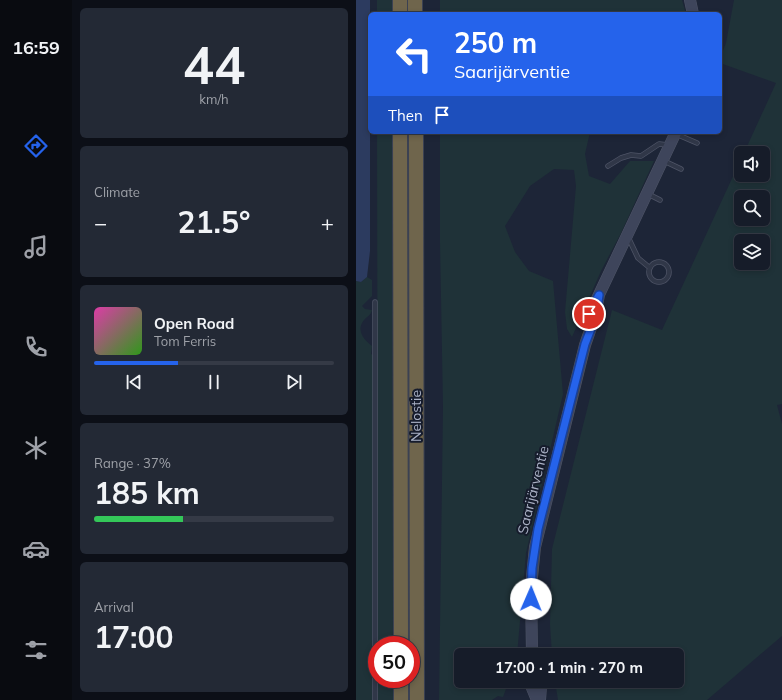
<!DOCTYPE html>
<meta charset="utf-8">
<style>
body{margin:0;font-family:Mulish,sans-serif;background:#232935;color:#f1f3f6;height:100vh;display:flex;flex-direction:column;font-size:15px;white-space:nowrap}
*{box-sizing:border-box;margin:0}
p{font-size:13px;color:#9ea1a8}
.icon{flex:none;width:22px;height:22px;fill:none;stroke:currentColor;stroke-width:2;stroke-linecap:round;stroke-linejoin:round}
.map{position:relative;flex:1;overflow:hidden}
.details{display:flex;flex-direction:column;gap:8px;padding:8px;background:#0c0f17;width:284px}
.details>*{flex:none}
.guide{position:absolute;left:12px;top:12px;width:354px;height:122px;border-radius:6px;box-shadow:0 2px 6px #0003,0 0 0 1px #353a46;background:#2563eb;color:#fff;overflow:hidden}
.buttons{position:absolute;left:378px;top:146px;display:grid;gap:8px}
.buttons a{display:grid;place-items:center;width:36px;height:36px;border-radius:6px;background:#161c29;box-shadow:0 2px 6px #0003,0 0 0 1px #353a46;font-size:20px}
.speed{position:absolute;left:12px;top:636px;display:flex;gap:8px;font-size:20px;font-weight:700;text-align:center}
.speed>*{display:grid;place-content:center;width:52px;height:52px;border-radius:50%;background:#161c29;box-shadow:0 2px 6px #0003,0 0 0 1px #353a46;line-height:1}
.speed .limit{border:6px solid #d22;background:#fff;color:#111}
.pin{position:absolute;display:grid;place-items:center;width:34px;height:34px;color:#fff;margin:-17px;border:2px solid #fff;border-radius:50%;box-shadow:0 1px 4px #0007}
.me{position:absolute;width:44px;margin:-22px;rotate:1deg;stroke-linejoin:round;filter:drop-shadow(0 0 3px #0008)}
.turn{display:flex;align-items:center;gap:14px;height:84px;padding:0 20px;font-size:18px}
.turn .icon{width:52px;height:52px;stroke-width:2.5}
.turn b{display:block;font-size:28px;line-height:34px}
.then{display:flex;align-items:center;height:38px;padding:0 20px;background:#0003;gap:8px;font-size:15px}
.big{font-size:30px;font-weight:700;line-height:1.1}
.details .tile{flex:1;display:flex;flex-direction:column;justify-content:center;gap:6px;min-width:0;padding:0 14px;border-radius:6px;background:#232935}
.details .dial{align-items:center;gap:0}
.dial b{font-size:52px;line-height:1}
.song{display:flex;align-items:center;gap:12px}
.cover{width:48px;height:48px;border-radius:6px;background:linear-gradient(135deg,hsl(320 70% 55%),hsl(110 70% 35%))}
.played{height:4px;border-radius:2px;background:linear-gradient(90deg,#2563eb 35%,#353a46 35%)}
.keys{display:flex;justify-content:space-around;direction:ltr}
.heat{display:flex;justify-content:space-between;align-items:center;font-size:22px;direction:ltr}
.charge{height:6px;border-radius:3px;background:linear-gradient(90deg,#34c759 37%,#353a46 0)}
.trip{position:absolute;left:98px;top:648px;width:230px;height:40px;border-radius:6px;background:#161c29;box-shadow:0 2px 6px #0003,0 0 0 1px #353a46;font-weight:700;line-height:40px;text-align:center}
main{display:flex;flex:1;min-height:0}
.menu{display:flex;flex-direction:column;width:72px;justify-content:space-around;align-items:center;background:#090b10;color:#9ea1a8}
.menu .icon{width:28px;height:28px}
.menu .on{color:#2563eb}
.menu b{font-size:18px;color:#f1f3f6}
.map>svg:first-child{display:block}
.green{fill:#1f3238;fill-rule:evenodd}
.water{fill:#2c3b5f}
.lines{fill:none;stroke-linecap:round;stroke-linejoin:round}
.lane-casing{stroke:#4e5466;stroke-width:5.5}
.secondary-casing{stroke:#4e5466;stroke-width:12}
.highway-casing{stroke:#3b4152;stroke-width:16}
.lane{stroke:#303748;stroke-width:4}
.secondary{stroke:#3e455b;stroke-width:11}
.highway{stroke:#6f654c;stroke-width:14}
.route-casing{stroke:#184099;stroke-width:10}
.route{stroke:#2563eb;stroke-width:7}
.labels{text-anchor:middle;stroke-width:4;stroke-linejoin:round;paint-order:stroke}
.street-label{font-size:14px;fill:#aab1c5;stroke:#161c2c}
</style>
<main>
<nav class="menu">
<b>16:59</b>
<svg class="icon on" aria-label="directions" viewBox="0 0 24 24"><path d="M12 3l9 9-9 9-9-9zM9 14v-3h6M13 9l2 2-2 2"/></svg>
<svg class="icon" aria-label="music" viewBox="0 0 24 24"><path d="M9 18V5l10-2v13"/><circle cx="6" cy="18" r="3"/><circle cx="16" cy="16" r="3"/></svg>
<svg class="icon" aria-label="phone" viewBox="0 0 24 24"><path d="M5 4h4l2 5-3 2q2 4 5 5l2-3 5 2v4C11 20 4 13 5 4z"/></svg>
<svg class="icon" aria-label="climate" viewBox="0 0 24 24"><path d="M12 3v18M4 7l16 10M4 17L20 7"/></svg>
<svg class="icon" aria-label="car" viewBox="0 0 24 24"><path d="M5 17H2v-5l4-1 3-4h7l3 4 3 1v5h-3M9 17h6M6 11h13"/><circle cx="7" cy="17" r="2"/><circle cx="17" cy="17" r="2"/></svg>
<svg class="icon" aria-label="filters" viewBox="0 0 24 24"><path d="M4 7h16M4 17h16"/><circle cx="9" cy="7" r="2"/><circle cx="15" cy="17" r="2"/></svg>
</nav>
<section class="details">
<div class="tile dial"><b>44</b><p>km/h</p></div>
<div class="tile"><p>Climate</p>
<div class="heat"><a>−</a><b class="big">21.5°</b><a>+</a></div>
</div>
<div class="tile">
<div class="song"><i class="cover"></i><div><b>Open Road</b><p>Tom Ferris</p></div></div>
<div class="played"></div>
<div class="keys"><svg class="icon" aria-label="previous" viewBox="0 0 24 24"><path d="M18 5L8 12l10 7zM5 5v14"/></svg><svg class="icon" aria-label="pause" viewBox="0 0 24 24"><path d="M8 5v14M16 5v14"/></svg><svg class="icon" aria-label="next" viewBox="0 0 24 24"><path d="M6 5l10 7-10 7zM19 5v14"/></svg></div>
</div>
<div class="tile"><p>Range · 37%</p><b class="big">185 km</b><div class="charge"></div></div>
<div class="tile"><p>Arrival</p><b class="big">17:00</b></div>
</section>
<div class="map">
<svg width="426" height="700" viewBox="0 0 426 700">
<rect width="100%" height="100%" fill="#1d2537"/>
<path class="green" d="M21 0H36V14H21Z
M84 0H326L330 14H84Z
M378 0H426V404L421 405 426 424V636L351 700H202L199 681H321V655H196L194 624 196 549 256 310 306 330 385 159V175H407V153H388L420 83 364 63V58L370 43ZM385 197H407V219H385ZM385 241H407V263H385Z
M21 132H36L37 645H22Z
M84 132H234L229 154 233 176 254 184 274 161H298L265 233 245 271 216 337 211 329 209 312 220 186 218 170 198 169 174 186 149 226 159 252 173 271 197 281 207 394 170 553 161 655H105V681H153L147 697 142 696 136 700H83L87 407 84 243Z
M11 277 16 280V296L6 306 9 309 16 310C15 316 9 317 6 323 1 332 9 341 16 346L15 354 17 355 16 700H0V281L5 282Z
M22 679H37V700H22Z"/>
<path class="water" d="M0 0H14V251L11 277 5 282 0 281Z"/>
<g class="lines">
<defs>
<path id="lane" d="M320 134 341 143
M308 161 325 169
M252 166 265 158 275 155 285 156 303 144 312 145
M292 194 304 200
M272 237 282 258 294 268
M293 272a10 10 0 1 1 20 0a10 10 0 1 1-20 0Z
M19 302V700"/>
<path id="secondary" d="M334 0 337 14
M240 301 320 132
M176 655 175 587 179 547 229 345 239 316 243 295
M176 681V688L181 700
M183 681 185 686 184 700"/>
<path id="highway" d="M44 0V14
M59 0V14
M44 132 45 645
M60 132 61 700
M45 679V700"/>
</defs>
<use href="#lane" class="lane-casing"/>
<use href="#secondary" class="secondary-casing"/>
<use href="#highway" class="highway-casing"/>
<use href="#lane" class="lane"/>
<use href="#secondary" class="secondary"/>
<use href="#highway" class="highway"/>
</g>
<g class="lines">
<defs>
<path id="route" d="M175 599 176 568 182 529 229 344 240 316 243 295 233 314"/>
</defs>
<use href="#route" class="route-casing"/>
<use href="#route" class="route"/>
</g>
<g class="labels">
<g class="street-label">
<text transform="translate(60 416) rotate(-90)" y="5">Nelostie</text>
<text transform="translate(177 490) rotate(-76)" y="5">Saarijärventie</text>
</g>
</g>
</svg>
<div class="buttons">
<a><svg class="icon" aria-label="sound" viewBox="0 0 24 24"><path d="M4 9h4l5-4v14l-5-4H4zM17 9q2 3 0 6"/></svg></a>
<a><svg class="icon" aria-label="search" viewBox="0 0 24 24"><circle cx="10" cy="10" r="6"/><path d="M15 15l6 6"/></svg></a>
<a><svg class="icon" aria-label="layers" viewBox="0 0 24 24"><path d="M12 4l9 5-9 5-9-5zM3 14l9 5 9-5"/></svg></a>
</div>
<div class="speed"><div class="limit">50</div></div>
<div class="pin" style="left:233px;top:314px;background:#d93025"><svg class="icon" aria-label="arrive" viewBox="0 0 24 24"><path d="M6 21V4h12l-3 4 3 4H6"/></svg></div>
<svg class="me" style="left:175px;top:599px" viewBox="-20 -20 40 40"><circle r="19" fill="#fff"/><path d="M0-13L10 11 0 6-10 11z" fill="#2563eb"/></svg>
<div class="trip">17:00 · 1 min · 270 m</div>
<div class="guide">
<div class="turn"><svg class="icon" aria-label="left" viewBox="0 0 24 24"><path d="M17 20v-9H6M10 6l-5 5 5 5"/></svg><div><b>250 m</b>Saarijärventie</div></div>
<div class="then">Then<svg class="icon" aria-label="arrive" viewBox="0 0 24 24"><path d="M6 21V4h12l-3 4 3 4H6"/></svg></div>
</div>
</div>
</main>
